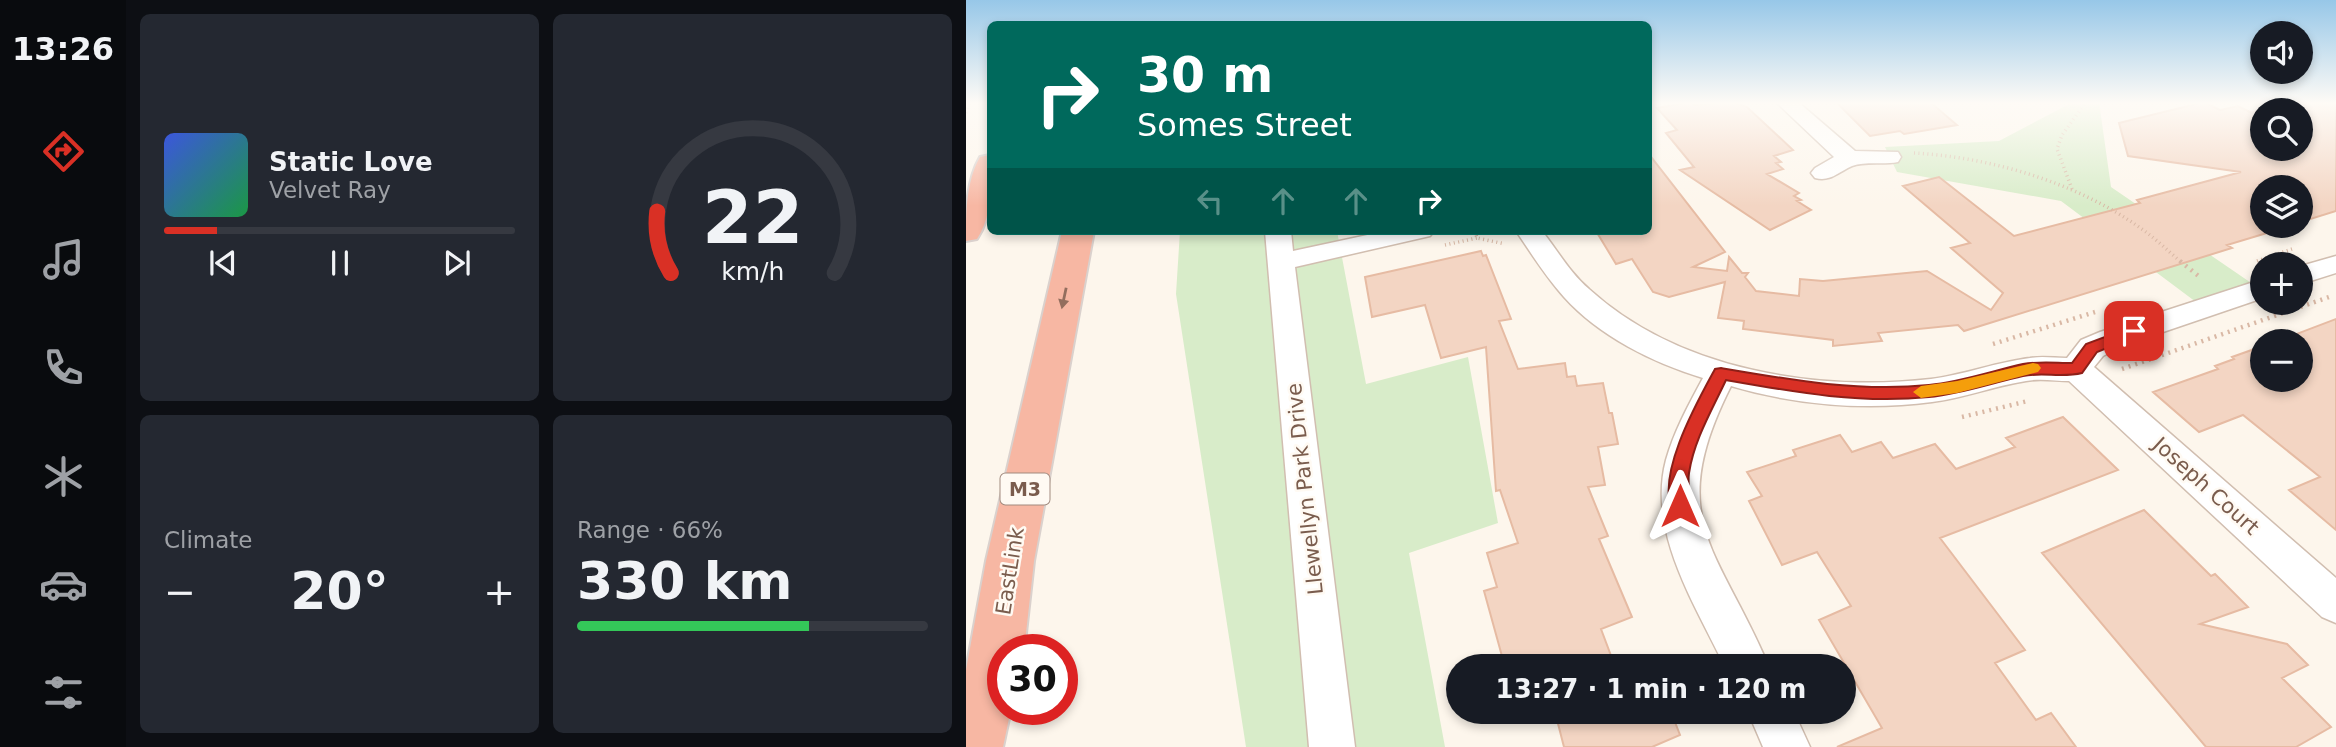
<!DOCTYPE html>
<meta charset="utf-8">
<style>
body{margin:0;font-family:"DejaVu Sans",sans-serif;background:#242831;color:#f1f3f6;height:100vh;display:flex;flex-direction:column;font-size:26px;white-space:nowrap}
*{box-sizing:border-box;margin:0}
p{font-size:23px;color:#9ea1a6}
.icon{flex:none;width:38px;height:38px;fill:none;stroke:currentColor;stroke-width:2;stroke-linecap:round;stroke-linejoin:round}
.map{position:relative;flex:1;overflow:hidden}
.side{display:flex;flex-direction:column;gap:14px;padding:14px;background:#0d0f14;width:840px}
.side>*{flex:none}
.guide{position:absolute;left:21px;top:21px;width:665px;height:214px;border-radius:10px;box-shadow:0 4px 10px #0003;background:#00695c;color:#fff;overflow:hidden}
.tools{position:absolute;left:1284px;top:21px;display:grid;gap:14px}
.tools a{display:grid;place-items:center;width:63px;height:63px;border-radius:50%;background:#171b24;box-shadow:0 4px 10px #0003;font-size:35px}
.speed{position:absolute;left:21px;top:634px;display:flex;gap:14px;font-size:35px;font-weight:700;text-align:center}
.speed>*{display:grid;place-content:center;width:91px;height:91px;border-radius:50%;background:#171b24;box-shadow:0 4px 10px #0003;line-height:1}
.speed .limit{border:10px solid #d22;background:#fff;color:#111}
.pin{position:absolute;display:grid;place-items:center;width:60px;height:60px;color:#fff;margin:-30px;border-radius:14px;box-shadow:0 4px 10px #0006}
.me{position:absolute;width:77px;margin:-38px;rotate:0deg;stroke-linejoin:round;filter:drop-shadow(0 0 5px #0008)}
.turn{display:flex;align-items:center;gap:24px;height:147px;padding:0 35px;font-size:32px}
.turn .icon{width:91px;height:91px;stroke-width:2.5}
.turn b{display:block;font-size:49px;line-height:60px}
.lanes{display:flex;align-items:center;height:66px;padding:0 35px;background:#0003;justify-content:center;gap:35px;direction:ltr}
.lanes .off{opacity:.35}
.big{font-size:52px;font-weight:700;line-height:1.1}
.side .tile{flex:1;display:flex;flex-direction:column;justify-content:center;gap:10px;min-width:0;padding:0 24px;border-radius:10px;background:#242831}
.side .dial{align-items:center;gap:0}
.dial svg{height:182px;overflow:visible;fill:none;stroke:#363941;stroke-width:7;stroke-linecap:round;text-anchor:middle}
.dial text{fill:#f1f3f6;stroke:none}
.song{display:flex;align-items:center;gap:21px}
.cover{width:84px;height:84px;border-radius:10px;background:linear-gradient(135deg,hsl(230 70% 55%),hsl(140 70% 35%))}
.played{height:7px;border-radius:4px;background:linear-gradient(90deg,#d93025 15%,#363941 15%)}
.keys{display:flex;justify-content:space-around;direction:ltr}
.heat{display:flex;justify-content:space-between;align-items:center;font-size:38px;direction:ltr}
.charge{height:10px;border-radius:5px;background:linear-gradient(90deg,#34c759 66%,#363941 0)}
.side .tiles{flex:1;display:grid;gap:14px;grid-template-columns:repeat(2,1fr)}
.trip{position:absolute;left:480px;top:654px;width:410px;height:70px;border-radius:35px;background:#171b24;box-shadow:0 4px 10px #0003;font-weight:700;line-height:70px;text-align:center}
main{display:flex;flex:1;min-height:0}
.dock{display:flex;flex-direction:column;width:126px;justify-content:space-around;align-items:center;background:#090b0e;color:#9ea1a6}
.dock .icon{width:49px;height:49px}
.dock .selected{color:#d93025}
.dock b{font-size:32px;color:#f1f3f6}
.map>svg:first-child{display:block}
.green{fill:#d8ecc9}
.building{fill:#f3d5c3;stroke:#e6bba3;stroke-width:2;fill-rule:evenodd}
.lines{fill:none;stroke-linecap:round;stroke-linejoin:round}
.minor-casing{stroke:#d1beb0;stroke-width:3}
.motorway-casing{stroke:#dad1cd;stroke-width:4}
.path-far1{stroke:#d9b8a5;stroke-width:3.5;stroke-dasharray:1 3.5;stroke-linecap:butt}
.path{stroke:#d9b8a5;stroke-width:4.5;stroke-dasharray:2 5;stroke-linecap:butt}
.minor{fill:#fff;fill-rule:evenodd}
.motorway{fill:#f7b7a3;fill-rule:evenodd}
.oneway{fill:#936e5e}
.route{fill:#d93025;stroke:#8d1f18;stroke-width:2}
.slow{fill:#f59e0b}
.labels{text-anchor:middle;stroke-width:5;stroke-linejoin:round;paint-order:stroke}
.shield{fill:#fffaf3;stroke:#a28b7f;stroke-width:2}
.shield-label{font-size:19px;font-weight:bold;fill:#7a5c4d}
.street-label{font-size:21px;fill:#7a5c4d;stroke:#fffaf3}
</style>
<main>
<nav class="dock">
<b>13:26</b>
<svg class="icon selected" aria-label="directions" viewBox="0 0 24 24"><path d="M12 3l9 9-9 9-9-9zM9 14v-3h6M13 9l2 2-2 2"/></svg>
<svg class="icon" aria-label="music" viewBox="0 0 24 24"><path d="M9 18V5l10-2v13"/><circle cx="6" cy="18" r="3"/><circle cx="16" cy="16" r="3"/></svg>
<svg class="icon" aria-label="phone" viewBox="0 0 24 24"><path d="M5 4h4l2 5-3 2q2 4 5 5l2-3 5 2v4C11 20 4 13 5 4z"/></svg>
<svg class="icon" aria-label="climate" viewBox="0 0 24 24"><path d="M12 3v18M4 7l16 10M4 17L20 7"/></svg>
<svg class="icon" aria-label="car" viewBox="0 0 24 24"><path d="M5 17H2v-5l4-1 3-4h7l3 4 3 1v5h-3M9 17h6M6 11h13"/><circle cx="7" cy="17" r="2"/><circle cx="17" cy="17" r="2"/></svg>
<svg class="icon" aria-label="filters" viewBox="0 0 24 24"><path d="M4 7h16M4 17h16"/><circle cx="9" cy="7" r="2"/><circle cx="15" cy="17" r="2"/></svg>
</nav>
<section class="side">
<div class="tiles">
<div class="tile">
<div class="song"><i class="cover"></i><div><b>Static Love</b><p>Velvet Ray</p></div></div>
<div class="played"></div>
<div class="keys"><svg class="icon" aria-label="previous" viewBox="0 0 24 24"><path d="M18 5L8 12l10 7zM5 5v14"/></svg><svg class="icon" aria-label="pause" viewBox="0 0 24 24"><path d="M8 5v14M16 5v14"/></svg><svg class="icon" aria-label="next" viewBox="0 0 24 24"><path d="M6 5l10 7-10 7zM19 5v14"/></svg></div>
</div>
<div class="tile dial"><svg viewBox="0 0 100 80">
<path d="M14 69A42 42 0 1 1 86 69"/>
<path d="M14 69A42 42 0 0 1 8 42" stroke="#d93025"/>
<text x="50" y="56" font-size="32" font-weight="700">22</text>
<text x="50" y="72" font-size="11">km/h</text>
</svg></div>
<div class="tile"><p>Climate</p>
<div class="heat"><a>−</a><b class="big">20°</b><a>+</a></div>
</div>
<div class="tile"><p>Range · 66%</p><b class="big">330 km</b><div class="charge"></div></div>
</div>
</section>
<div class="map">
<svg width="1370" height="747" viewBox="0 0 1370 747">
<rect width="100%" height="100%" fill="#fdf6ec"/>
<path class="green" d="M1107 102H1133L1145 187 1294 289 1238 308 1095 201 931 172 919 147 1033 141Z
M214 231H371L400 384 502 357 532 523 443 553 479 747H280L210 294Z"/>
<path class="building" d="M725 102 729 105 767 102 781 107 827 150 808 156 815 162 810 163 817 169 801 174 833 193 828 196 835 200 831 201 845 210 804 230 714 170 728 167 700 133 711 130 691 108Z
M870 102H964L991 125 938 134 934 131 904 136Z
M1238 102 1254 110 1272 106 1286 113 1302 102H1370V211L1335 222V187H1297V226H1324L1261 245 1266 248 998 331 992 325 912 333 916 341 867 346V340L777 329 778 321 752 318 759 282 703 297 687 292 666 259 650 264 630 231H682V153L759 252 727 267 761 271 763 257 776 273H782L779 277 790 291 833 296 834 279 857 281 961 271 1025 310 1037 293 985 248 1004 243 937 186 973 177 1048 236 1174 203 1171 200 1275 172 1162 156 1153 123ZM1297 110H1335V149H1297Z
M515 251 517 256 520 255 545 319 533 321 552 369 599 363 601 377 609 376 611 386 637 383 643 413H646L652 444 632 447 639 485 622 487 642 536 633 539 666 617 635 629 647 661 643 663 645 667H539L518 591 531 587 521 553 552 543 534 490 530 491 520 347 475 358 459 305 406 317 399 277Z
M1370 319V530L1323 490 1354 477 1277 415 1233 432 1187 392 1252 369 1249 366 1268 359 1266 357 1297 346V380H1335V341H1312Z
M1097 417 1152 470 974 538 1059 650 1029 663 1070 720 1085 713 1110 747H871L916 728 853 620 885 606 851 552 816 565 783 501 796 496 781 472 830 456 827 450 874 435 886 452 915 442 927 458 969 444 990 469 1049 447 1040 438Z
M1178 510 1245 576 1249 574 1282 607 1234 624 1321 644 1342 665 1316 678 1365 727 1330 747H1240L1076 553Z
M589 712H705L714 735 686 747H598Z"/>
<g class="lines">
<defs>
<path id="minor" d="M810 102H832L889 151 932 152 935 157 932 162C918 165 899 161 886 166 872 172 865 182 849 178L845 173 849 168 868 157Z
M299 231H325L327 251 420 231H468L464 236 329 267 389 747H343Z
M550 231H576C592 251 604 273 623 289 712 370 849 392 965 379 998 375 1030 362 1064 358 1076 356 1089 358 1101 358L1115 340 1134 332 1297 279V298L1156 346 1137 356 1128 367 1370 578V623L1356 617 1103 381C1089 381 1074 378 1060 381 1028 386 998 398 966 402 900 411 829 405 765 386 697 521 753 548 803 667H759C729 604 681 532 700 460 708 431 723 404 737 378 687 363 633 336 598 297 580 277 565 253 550 231Z
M1370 256V273L1335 284V266Z
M782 712H828L844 747H797Z"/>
<path id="motorway" d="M24 155C26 181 27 215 11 239L0 241C0 212 0 182 14 157Z
M96 231H128L68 561 59 642 57 649H37V709H45L37 747H0V670L20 561Z"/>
</defs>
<use href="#minor" class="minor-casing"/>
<use href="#motorway" class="motorway-casing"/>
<path class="path-far1" d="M0 113 4 102
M948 153C1023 157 1108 182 1170 225 1187 236 1201 250 1216 263
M1106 189 1091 149 1096 135 1120 102
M509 231 511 238 539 244
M479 245 511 238
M1291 261 1326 249"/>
<path class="path" d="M1214 261 1235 278
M1027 344 1129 312
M1156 369 1366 296
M996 417 1062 401"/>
<use href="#minor" class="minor"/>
<use href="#motorway" class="motorway"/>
</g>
<defs><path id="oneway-solid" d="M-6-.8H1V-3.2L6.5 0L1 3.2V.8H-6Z" transform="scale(1.75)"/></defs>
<use class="oneway" href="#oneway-solid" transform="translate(98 298) rotate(102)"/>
<linearGradient id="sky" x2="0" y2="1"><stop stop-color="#97c7e8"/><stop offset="0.5" stop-color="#fefbf6"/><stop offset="1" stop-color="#fefbf6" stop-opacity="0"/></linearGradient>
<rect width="1370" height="206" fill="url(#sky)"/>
<path class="route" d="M1168 326 1175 331 1173 335 1131 352 1116 373C1097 378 1076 372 1057 376 1025 383 995 394 963 397 893 404 828 392 760 380 746 410 728 440 723 473 721 486 726 500 720 512L714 514 707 512C689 476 731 402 749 369L755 368C825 380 892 392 963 385 995 382 1026 371 1057 364 1073 361 1090 363 1106 363L1120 344Z"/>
<path class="slow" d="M1067 363 1072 364 1075 368 1072 372 991 393 955 398 947 392 955 386 991 381Z"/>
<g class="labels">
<rect class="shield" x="34.5" y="473.5" width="49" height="31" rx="5"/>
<g class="shield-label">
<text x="59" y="496">M3</text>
</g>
<g class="street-label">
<text transform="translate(1240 486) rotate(42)" y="7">Joseph Court</text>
<text transform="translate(339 489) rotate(-96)" y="7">Llewellyn Park Drive</text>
<text transform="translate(44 571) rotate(-81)" y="7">EastLink</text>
</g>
</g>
</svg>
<div class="tools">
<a><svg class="icon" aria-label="sound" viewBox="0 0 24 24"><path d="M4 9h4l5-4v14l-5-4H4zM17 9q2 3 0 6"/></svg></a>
<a><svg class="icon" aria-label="search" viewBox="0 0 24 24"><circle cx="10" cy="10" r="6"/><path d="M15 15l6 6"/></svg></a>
<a><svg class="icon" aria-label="layers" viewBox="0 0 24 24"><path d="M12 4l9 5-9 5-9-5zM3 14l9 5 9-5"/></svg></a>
<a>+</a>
<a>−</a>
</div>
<div class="speed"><div class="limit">30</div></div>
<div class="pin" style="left:1168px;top:331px;background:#d93025"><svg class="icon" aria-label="arrive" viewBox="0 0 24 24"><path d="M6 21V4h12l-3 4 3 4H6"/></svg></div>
<svg class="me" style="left:714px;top:506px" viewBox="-20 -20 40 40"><path d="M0-17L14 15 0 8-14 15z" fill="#d93025" stroke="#fff" stroke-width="4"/></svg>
<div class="trip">13:27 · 1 min · 120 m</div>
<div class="guide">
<div class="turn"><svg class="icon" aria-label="right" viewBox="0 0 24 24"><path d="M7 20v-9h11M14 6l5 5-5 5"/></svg><div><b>30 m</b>Somes Street</div></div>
<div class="lanes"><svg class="icon off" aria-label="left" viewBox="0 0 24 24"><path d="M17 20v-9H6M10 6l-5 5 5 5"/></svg><svg class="icon off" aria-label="ahead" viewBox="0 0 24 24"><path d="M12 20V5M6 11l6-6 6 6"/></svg><svg class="icon off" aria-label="ahead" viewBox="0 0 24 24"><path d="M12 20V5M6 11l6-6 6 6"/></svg><svg class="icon" aria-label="right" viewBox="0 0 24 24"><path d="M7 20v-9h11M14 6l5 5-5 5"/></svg></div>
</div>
</div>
</main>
